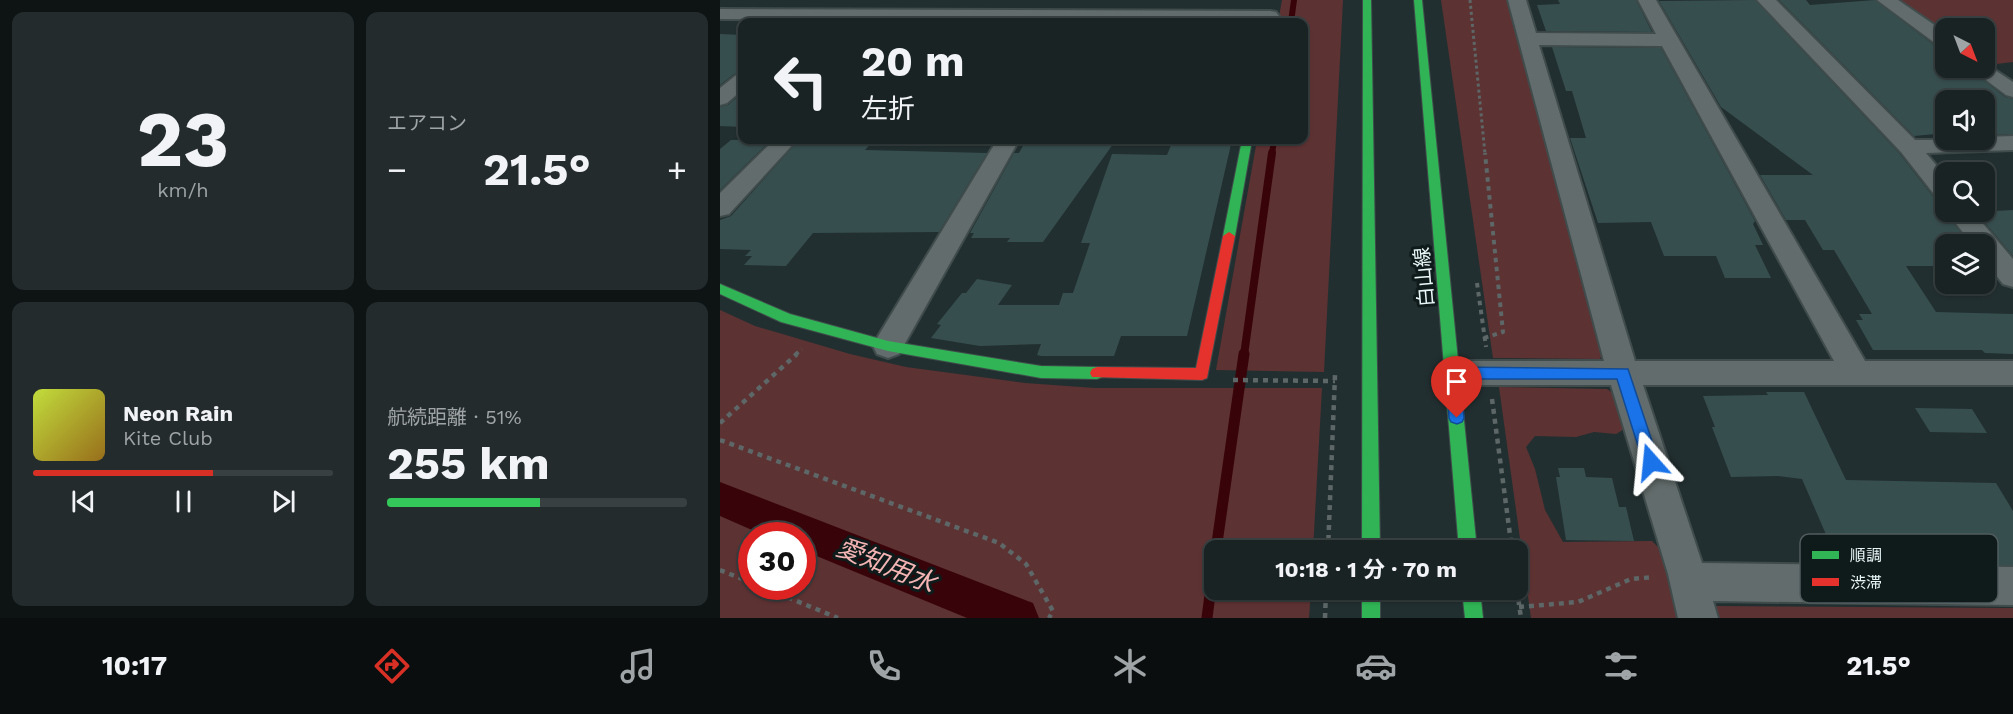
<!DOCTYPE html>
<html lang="ja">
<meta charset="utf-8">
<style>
body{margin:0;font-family:"Work Sans","Noto Sans JP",sans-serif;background:#232b2c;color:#f1f3f6;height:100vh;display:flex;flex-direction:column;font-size:22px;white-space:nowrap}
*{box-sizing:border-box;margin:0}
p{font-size:20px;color:#9fa4a6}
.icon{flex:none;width:33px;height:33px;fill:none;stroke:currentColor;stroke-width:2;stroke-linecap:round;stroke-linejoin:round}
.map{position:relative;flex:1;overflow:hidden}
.drawer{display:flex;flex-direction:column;gap:12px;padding:12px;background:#0e1314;width:720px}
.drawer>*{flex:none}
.hud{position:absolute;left:18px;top:18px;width:570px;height:126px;border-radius:12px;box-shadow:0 2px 4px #0004,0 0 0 2px #384041;background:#1a2324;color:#f1f3f6;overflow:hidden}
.needle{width:39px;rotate:138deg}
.buttons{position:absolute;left:1215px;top:18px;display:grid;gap:12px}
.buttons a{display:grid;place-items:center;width:60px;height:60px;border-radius:12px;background:#1a2324;box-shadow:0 2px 4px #0004,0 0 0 2px #384041;font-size:30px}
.speed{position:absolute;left:18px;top:522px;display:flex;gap:12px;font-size:30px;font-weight:700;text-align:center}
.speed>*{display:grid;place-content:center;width:78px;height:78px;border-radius:50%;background:#1a2324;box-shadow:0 2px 4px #0004,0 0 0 2px #384041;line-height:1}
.speed .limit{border:9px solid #d22;background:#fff;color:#111}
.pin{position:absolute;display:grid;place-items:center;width:51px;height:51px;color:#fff;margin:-62px -26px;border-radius:50% 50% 50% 0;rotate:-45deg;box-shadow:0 0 6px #0007}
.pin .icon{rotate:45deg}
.me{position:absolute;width:66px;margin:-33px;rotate:342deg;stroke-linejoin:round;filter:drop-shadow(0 0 4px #0008)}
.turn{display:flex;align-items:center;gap:21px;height:126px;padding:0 24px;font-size:27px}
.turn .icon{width:78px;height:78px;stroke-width:2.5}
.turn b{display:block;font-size:42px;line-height:51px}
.big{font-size:45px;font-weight:700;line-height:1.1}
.drawer .widget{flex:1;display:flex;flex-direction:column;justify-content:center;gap:9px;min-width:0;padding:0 21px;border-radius:12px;background:#232b2c}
.drawer .dial{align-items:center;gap:0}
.dial b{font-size:78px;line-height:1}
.song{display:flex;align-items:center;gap:18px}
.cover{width:72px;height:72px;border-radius:9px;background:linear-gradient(135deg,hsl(70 70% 55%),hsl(40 70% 35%))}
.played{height:6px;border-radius:3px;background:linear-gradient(90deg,#d93025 60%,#384041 60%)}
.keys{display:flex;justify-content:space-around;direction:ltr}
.heat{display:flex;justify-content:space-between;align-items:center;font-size:33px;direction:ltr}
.charge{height:9px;border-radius:4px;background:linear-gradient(90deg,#34c759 51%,#384041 0)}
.drawer .tiles{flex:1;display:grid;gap:12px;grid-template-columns:repeat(2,1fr)}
.trip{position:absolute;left:484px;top:540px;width:324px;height:60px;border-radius:12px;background:#1a2324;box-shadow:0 2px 4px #0004,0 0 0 2px #384041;font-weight:700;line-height:60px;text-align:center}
.menu{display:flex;height:96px;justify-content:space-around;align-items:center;background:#0a0e0e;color:#9fa4a6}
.menu .icon{width:42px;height:42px}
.menu .active{color:#d93025}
.menu b{font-size:27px;color:#f1f3f6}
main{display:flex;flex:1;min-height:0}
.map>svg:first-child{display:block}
.green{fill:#5d3233;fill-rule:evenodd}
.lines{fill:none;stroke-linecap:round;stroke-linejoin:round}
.stream-far2{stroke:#38040a;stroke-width:6}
.stream-far1{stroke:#38040a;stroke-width:8}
.stream{stroke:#38040a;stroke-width:11}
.canal{fill:#38040a;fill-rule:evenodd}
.building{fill:#374e4f}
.street-casing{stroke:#404c4c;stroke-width:4}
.fast-casing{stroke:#404c4c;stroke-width:2}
.jam-casing{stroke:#404c4c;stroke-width:2}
.path-far2{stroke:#5e6767;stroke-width:3;stroke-dasharray:3 3;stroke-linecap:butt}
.path-far1{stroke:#5e6767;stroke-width:4;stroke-dasharray:4.5 4.5;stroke-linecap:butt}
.path{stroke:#5e6767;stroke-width:4.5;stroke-dasharray:5 5;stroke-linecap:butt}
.street{fill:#636c6c;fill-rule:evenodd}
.fast{fill:#30b455;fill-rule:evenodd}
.jam{fill:#e5322d;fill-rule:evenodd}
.route{fill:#1a73e8;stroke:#114b97;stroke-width:1.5}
.labels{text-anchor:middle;stroke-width:6;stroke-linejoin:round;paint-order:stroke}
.street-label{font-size:20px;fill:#e9f7f8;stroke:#0f1a1a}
.near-water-label{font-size:26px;font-style:italic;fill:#f3b4b3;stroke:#0f1a1a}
.key{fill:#0f1a1a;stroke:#505c5d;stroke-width:1.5}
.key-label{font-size:16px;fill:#e9f7f8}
</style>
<main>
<section class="drawer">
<div class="tiles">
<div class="widget dial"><b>23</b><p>km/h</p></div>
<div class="widget"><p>エアコン</p>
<div class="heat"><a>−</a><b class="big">21.5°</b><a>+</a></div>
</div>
<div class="widget">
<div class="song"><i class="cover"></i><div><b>Neon Rain</b><p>Kite Club</p></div></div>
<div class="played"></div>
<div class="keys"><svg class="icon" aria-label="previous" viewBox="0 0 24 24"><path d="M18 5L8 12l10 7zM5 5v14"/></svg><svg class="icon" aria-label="pause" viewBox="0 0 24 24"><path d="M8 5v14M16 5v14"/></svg><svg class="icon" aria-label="next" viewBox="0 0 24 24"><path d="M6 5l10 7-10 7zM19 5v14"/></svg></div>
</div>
<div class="widget"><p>航続距離 · 51%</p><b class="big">255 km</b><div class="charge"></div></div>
</div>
</section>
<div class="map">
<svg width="1293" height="618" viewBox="0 0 1293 618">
<rect width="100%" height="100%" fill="#222f30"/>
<path class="green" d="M562 0H623L604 372 496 370 537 140H584V22H558Z
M721 0H788L885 349 880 359 773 358Z
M1175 0H1293V62L1268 65 1265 62 1264 28H1226L1225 35Z
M0 310 35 326 130 354 186 367 305 383 375 388H602L593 550H495V590H591L589 618H0ZM32 536H82V586H32Z
M779 387 887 389 899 397 906 428 896 434 874 432 856 437 815 436 806 447 815 469 825 510 843 542 932 541 940 549 960 618H811Z
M994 606 1293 608V618H997Z"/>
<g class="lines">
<path class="stream-far2" d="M571 22 574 0
M552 154 554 140"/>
<path class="stream-far1" d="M524 355 552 153"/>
<path class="stream" d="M496 550 524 354
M487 618 495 556"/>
<path class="canal" d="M0 482 313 603 319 618H247L82 550V536H46L0 516Z"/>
</g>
<path class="building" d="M838 0H916L932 32 826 31 817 5 840 4Z
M1035 0 1179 153 1215 199 1226 208 1225 213 1250 244H1226V266H1186L1216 312 1293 314V354L1265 353 1262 350H1153L1136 320H1143L1139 314H1152L1114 250H1103L1085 220H1066L1040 175H1093L1001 107 939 1Z
M1059 0H1086L1090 5 1155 0 1218 48 1226 50V68H1248L1285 97 1293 99V134L1264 135V100H1226V133L1194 136Z
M0 34 22 35V72L14 74 0 85Z
M832 47 941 48 1035 221 1033 224 1043 245H1035L1051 278H1005L996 256H944L931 222 878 223 850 138H866L852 91H846Z
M22 93V127L0 126V107L8 105Z
M11 140H51L0 190V149Z
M79 140H154L145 150 267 153 219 232 93 233 66 266 24 265 32 256H25L31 250 0 249V220L11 216Z
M306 140H396L323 242H287L290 238H251L254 233H250L294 153H299Z
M453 140H512L467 336H401L394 356H321L317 355 321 344 260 346 211 338 221 325 217 324 242 293H246L257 279 292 285 278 305H339L343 293H353L370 243H361L392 154 447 155Z
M1293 210V256L1256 212Z
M1046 392H1084L1126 480 1276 483 1293 511V565H1275L1269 555H1262L1259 549 1111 546 1082 479 1058 476 1011 477 992 427H995L983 396 1048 395Z
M1195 408 1252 409 1267 433 1210 432Z
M838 468H864L866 477 892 478 899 507H906L914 541 846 540 836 477H840Z"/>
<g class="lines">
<defs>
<path id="street" d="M788 0H806L816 33 936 34 918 0H936L1145 361H1293V385H923L982 563 1293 567V605L993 601 998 618H958L948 574 891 385H733L722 382 718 373 722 364 733 361H884ZM819 45 942 46 1114 361H915Z
M1037 0H1056L1195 140H1264V137L1293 136V150L1206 153 1226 177V201L1217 198 1181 152Z
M1157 0H1178L1226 33V48L1219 46Z
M0 9 550 11 556 12 559 16 556 20 550 21 0 19Z
M1264 63 1293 82V97L1286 95 1250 68H1264Z
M22 74V90L7 103 0 105V88L15 76Z
M54 140H77L9 214 0 216V193Z
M277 140H299L179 354 168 358 157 354 153 346 157 338Z
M1227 212H1253L1293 259V287L1283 284 1264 260V244H1252Z"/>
<path id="fast" d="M643 0H651L660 550H642Z
M694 0H702L757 550H739Z
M522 140H532L515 236 509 240 503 236Z
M0 284 70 314 168 341 321 366 377 367 382 369 384 373 382 377 377 379 321 378 168 351 61 322 0 294Z
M642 590H660V618H642Z
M742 590H760L763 618H745Z"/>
<path id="jam" d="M509 232 515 236 487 378 482 380 372 377 370 373 372 369 377 367 476 368 503 236Z"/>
</defs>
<use href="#street" class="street-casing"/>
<use href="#fast" class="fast-casing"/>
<use href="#jam" class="jam-casing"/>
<path class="path-far2" d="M750 0 765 154"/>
<path class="path-far1" d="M757 283 766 347
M764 338 783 332 765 153
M75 355 82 349"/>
<path class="path" d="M513 380 615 381
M772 399 792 550
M0 423 77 354
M0 440 279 543 306 564 333 611 329 618
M608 550 615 375
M0 570 32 583
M40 586 118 618
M797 590 801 618
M799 607 858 602 911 579 934 577
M605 618 606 590"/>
<use href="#street" class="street"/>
<use href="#fast" class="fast"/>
<use href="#jam" class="jam"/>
</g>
<path class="route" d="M733 367 908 369 939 462 937 468 931 470 925 468 923 462 897 379H741L744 418 742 422 737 424 731 422 729 418 726 373 728 369Z"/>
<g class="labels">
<g class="street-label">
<text transform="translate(704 277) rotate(-95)" y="7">白山線</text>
</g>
<g class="near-water-label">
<text transform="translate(166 565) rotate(22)" y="9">愛知用水</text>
</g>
</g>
<rect x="1080" y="534" width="198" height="69" rx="9" class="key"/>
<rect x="1092" y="551" width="27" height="8" fill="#30b455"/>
<rect x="1092" y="578" width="27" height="8" fill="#e5322d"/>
<g class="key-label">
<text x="1130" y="561">順調</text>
<text x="1130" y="588">渋滞</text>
</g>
</svg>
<div class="buttons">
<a><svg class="needle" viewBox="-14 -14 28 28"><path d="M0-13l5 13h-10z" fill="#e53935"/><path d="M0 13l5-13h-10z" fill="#9fa4a6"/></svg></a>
<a><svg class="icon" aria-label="sound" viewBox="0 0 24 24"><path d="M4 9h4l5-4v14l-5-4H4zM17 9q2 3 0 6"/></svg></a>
<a><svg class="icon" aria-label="search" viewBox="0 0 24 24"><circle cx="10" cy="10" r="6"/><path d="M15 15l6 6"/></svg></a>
<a><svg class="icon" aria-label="layers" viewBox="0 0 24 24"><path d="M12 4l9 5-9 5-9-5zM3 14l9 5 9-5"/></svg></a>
</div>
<div class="speed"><div class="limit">30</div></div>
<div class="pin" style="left:737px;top:418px;background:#d93025"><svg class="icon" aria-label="arrive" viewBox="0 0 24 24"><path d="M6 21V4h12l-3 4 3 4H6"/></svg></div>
<svg class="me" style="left:931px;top:462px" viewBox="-20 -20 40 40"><path d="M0-17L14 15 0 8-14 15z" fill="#1a73e8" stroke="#fff" stroke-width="4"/></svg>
<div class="trip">10:18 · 1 分 · 70 m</div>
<div class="hud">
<div class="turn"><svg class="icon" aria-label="left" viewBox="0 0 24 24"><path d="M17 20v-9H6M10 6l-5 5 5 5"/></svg><div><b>20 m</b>左折</div></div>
</div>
</div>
</main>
<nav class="menu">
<b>10:17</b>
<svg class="icon active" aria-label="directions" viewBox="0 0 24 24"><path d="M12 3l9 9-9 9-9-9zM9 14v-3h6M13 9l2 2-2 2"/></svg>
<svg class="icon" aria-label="music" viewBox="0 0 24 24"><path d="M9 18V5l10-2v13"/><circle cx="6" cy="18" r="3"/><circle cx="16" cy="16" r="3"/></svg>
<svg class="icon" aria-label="phone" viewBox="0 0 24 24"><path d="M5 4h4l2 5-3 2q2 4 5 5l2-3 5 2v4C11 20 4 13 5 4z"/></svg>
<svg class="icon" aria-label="climate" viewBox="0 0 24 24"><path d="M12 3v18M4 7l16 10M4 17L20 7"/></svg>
<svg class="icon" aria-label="car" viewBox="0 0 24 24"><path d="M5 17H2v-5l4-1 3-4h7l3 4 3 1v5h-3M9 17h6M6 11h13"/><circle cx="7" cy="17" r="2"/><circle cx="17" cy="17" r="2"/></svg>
<svg class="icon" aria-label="filters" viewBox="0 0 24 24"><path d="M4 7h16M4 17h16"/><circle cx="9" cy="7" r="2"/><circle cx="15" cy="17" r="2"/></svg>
<b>21.5°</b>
</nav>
